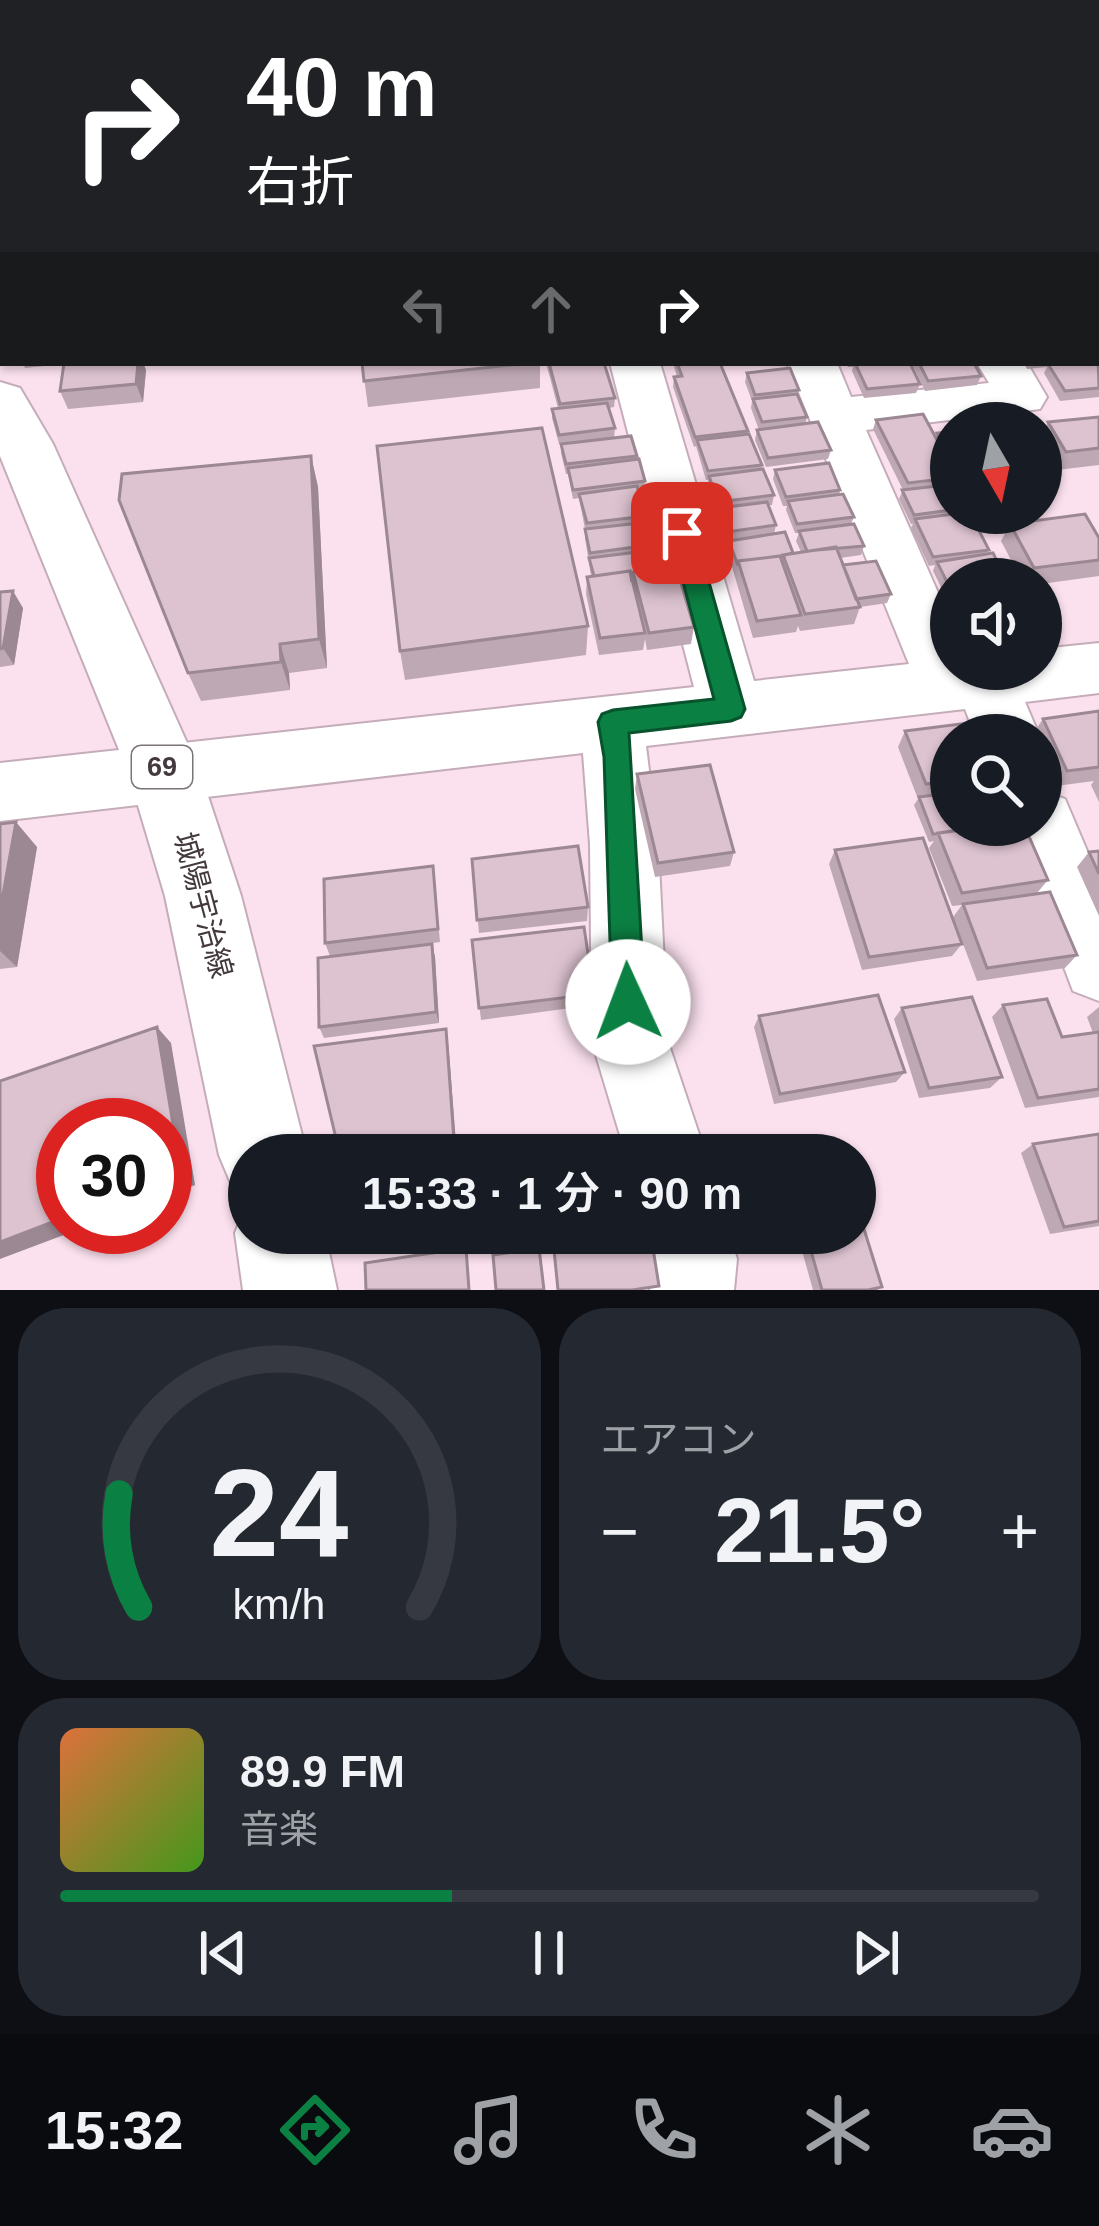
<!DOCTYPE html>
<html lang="ja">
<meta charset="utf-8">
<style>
body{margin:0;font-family:Helvetica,"Noto Sans JP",sans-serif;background:#242831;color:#f1f3f6;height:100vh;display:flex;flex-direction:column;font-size:45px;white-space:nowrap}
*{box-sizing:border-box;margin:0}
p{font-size:39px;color:#9ea1a6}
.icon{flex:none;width:66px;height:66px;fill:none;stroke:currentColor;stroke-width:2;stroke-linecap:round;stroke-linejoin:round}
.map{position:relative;height:1290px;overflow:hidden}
.sheet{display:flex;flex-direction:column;gap:18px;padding:18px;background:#0d0f14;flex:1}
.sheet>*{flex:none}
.hud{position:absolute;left:0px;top:0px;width:1101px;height:366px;box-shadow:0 3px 9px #0004;background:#202124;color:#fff;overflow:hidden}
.needle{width:78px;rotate:171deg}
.controls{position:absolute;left:930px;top:402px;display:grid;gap:24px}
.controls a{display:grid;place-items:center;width:132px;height:132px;border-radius:50%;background:#171b24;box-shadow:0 3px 9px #0004;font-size:60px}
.speed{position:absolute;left:36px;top:1098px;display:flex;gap:24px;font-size:60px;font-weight:700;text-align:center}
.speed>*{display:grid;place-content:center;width:156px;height:156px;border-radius:50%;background:#171b24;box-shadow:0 3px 9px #0004;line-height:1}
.speed .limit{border:18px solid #d22;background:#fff;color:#111}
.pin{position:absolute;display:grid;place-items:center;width:102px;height:102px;color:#fff;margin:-51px;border-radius:24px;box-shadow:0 6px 18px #0006}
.me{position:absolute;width:132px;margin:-66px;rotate:358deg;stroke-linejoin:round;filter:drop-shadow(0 0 9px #0008)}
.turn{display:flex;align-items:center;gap:42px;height:252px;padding:0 48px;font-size:54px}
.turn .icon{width:156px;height:156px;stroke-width:2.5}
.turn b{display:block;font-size:84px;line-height:102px}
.lanes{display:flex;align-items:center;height:114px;padding:0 48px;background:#0003;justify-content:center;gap:60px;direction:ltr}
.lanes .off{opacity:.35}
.big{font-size:90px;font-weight:600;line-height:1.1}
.sheet .widget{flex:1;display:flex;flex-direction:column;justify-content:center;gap:18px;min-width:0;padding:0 42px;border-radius:48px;background:#242831}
.sheet .dial{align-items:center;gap:0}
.dial svg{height:312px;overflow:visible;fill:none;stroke:#363941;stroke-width:7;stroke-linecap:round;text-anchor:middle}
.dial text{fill:#f1f3f6;stroke:none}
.song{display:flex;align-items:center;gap:36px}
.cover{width:144px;height:144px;border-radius:18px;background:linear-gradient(135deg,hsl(20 70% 55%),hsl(100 70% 35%))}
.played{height:12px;border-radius:6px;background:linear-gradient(90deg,#0b8043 40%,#363941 40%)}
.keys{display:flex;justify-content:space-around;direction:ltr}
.heat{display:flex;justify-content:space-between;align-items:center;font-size:66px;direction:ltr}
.sheet .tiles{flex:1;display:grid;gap:18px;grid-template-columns:1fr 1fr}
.widget:last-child{grid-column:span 2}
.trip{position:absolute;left:228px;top:1134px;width:648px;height:120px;border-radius:60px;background:#171b24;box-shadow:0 3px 9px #0004;font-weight:600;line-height:120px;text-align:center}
.menu{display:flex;height:192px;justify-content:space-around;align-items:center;background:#090b0e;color:#9ea1a6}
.menu .icon{width:84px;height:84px}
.menu .current{color:#0b8043}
.menu b{font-size:54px;color:#f1f3f6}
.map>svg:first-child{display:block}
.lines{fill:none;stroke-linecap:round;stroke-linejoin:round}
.minor-casing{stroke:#c5acb9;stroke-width:4}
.major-casing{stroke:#c5acb9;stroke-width:4}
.minor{fill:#fff;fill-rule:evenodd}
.major{fill:#fff;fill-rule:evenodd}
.wall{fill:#bea8b3}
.shaded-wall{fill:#9b8892}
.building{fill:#ddc3d0;stroke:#9b8892;stroke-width:3}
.route{fill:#0b8043;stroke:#07532c;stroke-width:3}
.labels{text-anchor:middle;stroke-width:9;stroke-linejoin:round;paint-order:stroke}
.shield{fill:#fff;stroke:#7b7478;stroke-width:3}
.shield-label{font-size:27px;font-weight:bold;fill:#43393e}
.street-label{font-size:30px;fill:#43393e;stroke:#fff}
</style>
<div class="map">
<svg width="1099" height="1290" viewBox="0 0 1099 1290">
<rect width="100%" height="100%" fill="#fbe1ee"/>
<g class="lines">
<defs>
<path id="minor" d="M215 0H251L253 3H217Z
M911 0H962L909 3Z
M1067 0H1099V11L1098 3Z
M0 5H3V27H0Z
M1098 81H1099V105H1098Z
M1099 197V224H1098V197Z
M0 287H3V317H0Z
M610 363H660L754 681 909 664 787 363H837L851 397 989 383 977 363H1027L1047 397 1040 409 866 430 951 622V669H1041V649L1099 643V693L1025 702 1039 735H975L965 709 646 746 658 844 668 1042 706 1155H626L592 1042 590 844 583 753 0 821V763L694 687Z
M1041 790 1065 799 1099 879V1001L1073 991 1010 825H1041Z
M647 1233H729L737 1259 734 1290H650L653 1259Z"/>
<path id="major" d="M0 382 20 388 53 444 200 772 241 896 307 1155H249V1193L232 1186 219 1155 165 896 128 772 0 456Z
M248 1201 249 1233H325L337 1290H243L235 1233Z"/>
</defs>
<use href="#minor" class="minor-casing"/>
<use href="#major" class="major-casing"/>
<use href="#minor" class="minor"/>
<use href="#major" class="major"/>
</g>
<path class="wall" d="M26 0H67L46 3H27Z
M509 0H564V2L518 3H509Z
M582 0H632V3H582Z
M682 0H716V2L701 3H684Z
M1098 328 1099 397 1060 401 1044 373 1047 367 1027 369 1024 363H1098Z
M23 363H143L146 370 143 402 68 409 60 391 64 364 25 368Z
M362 363H540V388L368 407Z
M546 363H604L615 398 614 407 609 408 615 428 614 438 637 456 645 481 644 490 638 491 646 516 645 522 665 543 664 553 648 555 652 569 694 627 691 644 647 650 645 639 643 650 599 655 586 594 587 577 591 576 585 538V529L579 498 573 499 568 474H566L561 453V444H559L552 418V409L558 408Z
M673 363H720L748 431 747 434 762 465 761 470 774 495 772 505H769L776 525 774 534 793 553 801 552 796 541 799 533H795L786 510 787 506H783L773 479 775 470 840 490 839 494 854 517 851 524 864 546 861 555 840 558 843 565 891 594 887 603 860 607 854 624 800 631 798 626 796 632 753 638 727 550 729 541 744 538 717 542 710 518 711 509 716 508 708 485V480H706L696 446 694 447 673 387 674 377H677Z
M846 363H910L920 384 916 393 864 398 852 371 853 367H848Z
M912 363H974L981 376 977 385 925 391Z
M747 373 799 390 798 396 807 417 805 424 831 450 828 459 766 467 755 440 757 430H759L751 408 752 401 745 382Z
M1099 417V465L1057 470 1041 442V438L1048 422Z
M876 420 936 437 937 433 951 432V487H948L951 493V513H970L989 550 986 554 1005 577 1004 579H951V594L945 595 933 571 935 565 929 566 911 528 913 524H911L899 499 903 490 873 429Z
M1041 446 1054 468 1049 477 1041 478Z
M311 456 318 487 327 668 289 673 290 690 201 701 188 673Z
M1010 524 1099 538V576L1041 584V579H1021L1001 541Z
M0 592 23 608 14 665 0 667Z
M588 626 586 655 405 680 400 651Z
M1099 711V802L1091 785 1094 781 1056 786 1041 754V735H1032L1043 719Z
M905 731 951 735V825L1048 880 1037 893 1077 955 1065 968 977 981 953 917 962 905 952 906 929 848 934 841 929 842 914 805 918 799 898 747Z
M637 774 734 852 730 866 655 877 635 789Z
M0 824 37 847 17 967 0 969Z
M835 850 962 944 952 956 862 970 829 864Z
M1099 851V916L1077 867 1089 852Z
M472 859 588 907 587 921 479 933Z
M433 866 440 942 330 956 325 943Z
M472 940 594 994 593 1005 481 1020Z
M432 944 435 957 439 1023 324 1038 319 1027Z
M1003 1005 1062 1037 1093 1033 1087 1017 1099 1007V1097L1025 1108 992 1017Z
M902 1008 1002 1077 990 1088 919 1098 894 1019Z
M759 1016 905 1072 896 1082 774 1104 754 1027Z
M1099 1134V1226L1050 1234 1021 1153 1033 1144Z
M797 1233H855L882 1287 877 1290H813Z"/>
<path class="shaded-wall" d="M848 0H894V3H847Z
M138 363H143L146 370 143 402 136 384Z
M311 456 318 487 327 668 319 639Z
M13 591 23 608 14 665 3 648Z
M280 644 289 673 290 690 281 662Z
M16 822 37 847 17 967 0 951V911Z
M432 944 435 957 439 1023 436 1012Z
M157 1027 171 1043 195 1185 165 1196Z
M446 1029 448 1041 457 1155H455Z
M63 1218V1227H85L0 1259V1242Z"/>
<path class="building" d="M777 0H861L864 3H757Z
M923 0H930L932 3H898Z
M955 0H1022L1025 3H958Z
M1022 0H1058L1061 3H1025Z
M1098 359 1099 388 1065 391 1048 364 1098 363Z
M64 363H138L136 384 60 391Z
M362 363H529L364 381Z
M549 363H604L615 398 560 404Z
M677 363H720L748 431 695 437 674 377 682 376Z
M855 363H910L920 384 867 389Z
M919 363H974L981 376 928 381Z
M790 368 799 390 755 395 747 373Z
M797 394 807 417 762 422 753 399Z
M607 403 615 428 559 435 552 409Z
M923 414 951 466V478L908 483 876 420Z
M1099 417V448L1066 452 1048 422Z
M1024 419 1027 423H987Z
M818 422 831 450 768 458 757 430Z
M542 428 588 626 400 651 377 446Z
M951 432V460L937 433Z
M749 434 762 465 708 471 697 440Z
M631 436 637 456 566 464 561 444Z
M1041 446 1054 468 1041 469Z
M311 456 319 639 280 644 281 662 188 673 119 500 122 474Z
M639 459 645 481 573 490 568 468Z
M829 463 840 490 786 497 775 470Z
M763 469 774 495 718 502 709 476Z
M946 485 951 493V510L914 515 902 490Z
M637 486 646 516 587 523 579 494Z
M843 494 854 517 797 524 788 501Z
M767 502 776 525 719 533 711 509Z
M961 513H970L989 550 933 557 915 519Z
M1085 514 1099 538V560L1034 568 1010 524Z
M659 521 665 543 590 553 585 529Z
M854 524 864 546 807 551 799 531Z
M785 532 793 553 783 555 784 557 781 558 780 556 738 561 737 563 729 541Z
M836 547 860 607 805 614 783 555Z
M646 551 652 569 633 572 631 577 630 571 594 576 589 558Z
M993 553 1005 577 951 579V585L949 586 937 562Z
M780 556 801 615 757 621 738 561Z
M876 561 891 594 856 599 843 565Z
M676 566 694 627 649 633 633 572Z
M630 571 645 633 600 638 587 577Z
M13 591 3 648 0 649V592Z
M1099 711V767L1067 771 1043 719Z
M984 721 991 735H951V780L926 784 905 731Z
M710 765 734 852 658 863 637 774Z
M951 793V825H994L933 834 919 797Z
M16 822 0 911V824Z
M994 825H1024L1048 880 962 893 938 833Z
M923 838 962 944 869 957 835 850Z
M578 846 588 907 477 920 472 859Z
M1099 851V874L1089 852Z
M433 866 438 929 325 943 324 879Z
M1050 892 1077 955 987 968 963 904Z
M584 927 594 994 479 1008 472 940Z
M432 944 436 1012 319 1027 318 958Z
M878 995 905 1072 780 1094 759 1016Z
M972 997 1002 1077 929 1088 902 1008Z
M1047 999 1062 1037 1099 1032V1089L1038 1098 1003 1005Z
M157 1027 181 1173 165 1180V1125H63V1218L0 1242V1081Z
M446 1029 455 1155H340L314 1046Z
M1099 1134V1221L1064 1227 1033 1144Z
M855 1200 882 1287 868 1290H822L806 1233H855Z
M651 1236 659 1286 632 1290H558L554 1250Z
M466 1248 469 1290H366L365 1263Z
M539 1248 544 1290H496L493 1255Z"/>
<path class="route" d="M682 524 695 533 745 709 741 717 731 721 629 733 645 1002 640 1014 628 1019 617 1014 612 1002 604 757 598 722 602 714 613 710 714 699 670 533Z"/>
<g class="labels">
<rect class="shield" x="132" y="746" width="60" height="42" rx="9"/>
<g class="shield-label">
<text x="162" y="776">69</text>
</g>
<g class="street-label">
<text transform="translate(203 905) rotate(75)" y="10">城陽宇治線</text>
</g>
</g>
</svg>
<div class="controls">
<a><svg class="needle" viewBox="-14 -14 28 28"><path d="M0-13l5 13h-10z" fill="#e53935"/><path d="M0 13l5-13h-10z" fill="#9ea1a6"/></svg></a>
<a><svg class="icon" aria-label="sound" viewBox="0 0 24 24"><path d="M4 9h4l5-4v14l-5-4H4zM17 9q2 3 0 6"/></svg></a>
<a><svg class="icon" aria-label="search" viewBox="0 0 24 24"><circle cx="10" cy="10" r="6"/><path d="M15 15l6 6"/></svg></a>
</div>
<div class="speed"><div class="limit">30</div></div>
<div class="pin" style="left:682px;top:533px;background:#d93025"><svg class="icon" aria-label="arrive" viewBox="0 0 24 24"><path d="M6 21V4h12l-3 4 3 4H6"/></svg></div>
<svg class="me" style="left:628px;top:1002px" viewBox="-20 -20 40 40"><circle r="19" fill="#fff"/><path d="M0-13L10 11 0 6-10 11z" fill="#0b8043"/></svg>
<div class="trip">15:33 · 1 分 · 90 m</div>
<div class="hud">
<div class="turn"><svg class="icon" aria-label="right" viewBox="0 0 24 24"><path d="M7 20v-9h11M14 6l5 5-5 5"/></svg><div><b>40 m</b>右折</div></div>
<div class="lanes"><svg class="icon off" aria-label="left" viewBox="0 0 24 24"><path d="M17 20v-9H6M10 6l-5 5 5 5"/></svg><svg class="icon off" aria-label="ahead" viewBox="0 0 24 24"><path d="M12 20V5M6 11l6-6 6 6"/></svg><svg class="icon" aria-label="right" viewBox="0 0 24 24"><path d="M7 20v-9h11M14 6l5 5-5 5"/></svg></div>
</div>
</div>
<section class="sheet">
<div class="tiles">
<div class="widget dial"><svg viewBox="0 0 100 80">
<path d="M14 69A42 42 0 1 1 86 69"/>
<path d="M14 69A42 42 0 0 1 9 40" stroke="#0b8043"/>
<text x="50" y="56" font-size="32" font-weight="700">24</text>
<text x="50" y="72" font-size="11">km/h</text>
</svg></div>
<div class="widget"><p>エアコン</p>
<div class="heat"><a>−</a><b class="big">21.5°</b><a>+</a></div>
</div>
<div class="widget">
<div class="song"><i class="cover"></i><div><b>89.9 FM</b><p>音楽</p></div></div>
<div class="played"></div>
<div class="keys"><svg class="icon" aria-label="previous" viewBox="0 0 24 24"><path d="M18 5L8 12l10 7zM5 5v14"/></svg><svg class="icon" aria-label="pause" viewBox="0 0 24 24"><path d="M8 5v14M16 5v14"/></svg><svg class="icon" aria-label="next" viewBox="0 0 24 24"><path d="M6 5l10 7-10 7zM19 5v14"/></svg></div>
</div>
</div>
</section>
<nav class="menu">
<b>15:32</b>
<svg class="icon current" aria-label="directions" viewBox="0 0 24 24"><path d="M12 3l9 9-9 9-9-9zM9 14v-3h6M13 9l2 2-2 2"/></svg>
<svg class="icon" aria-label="music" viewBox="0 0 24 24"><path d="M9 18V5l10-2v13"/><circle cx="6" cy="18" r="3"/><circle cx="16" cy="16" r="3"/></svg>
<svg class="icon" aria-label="phone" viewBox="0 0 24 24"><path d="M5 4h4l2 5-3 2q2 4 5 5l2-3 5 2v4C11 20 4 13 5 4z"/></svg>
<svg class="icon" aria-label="climate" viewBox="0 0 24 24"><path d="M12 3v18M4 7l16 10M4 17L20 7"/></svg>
<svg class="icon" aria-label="car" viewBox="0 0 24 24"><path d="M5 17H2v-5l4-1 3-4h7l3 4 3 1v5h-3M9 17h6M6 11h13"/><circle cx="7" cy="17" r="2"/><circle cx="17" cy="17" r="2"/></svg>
</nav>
